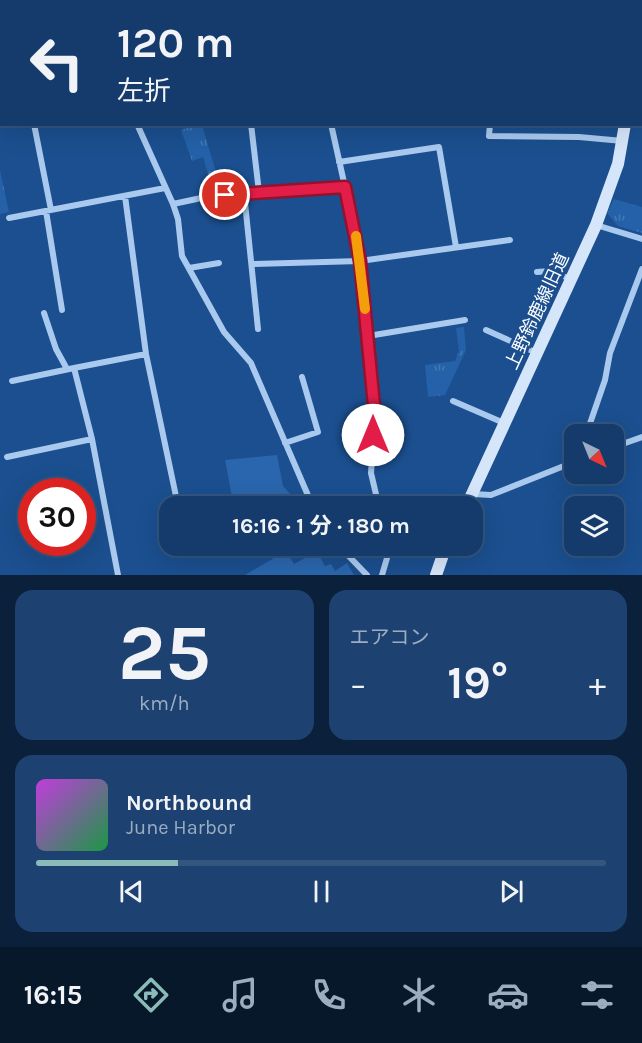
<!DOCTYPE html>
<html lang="ja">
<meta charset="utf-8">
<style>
body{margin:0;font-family:Karla,"Noto Sans JP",sans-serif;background:#1d4271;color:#f1f3f6;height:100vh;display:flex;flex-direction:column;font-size:22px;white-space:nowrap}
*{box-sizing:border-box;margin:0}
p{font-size:20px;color:#9dadc1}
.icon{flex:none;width:33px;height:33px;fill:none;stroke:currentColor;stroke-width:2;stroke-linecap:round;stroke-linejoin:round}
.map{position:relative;height:575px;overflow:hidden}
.drawer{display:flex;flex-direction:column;gap:15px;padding:15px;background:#0b203b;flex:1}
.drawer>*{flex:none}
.hud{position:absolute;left:0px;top:0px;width:642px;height:126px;box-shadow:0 6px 24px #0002,0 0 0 2px #33557e;background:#143b6b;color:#f1f3f6;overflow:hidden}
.needle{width:39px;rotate:137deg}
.tools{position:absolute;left:564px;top:424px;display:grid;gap:12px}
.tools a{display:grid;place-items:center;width:60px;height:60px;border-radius:12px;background:#143b6b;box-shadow:0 6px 24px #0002,0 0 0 2px #33557e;font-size:30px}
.speed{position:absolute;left:18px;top:478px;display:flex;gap:12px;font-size:30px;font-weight:700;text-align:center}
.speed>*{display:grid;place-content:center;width:78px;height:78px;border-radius:50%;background:#143b6b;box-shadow:0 6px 24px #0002,0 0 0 2px #33557e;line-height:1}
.speed .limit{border:9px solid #d22;background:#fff;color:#111}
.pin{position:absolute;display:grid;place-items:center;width:51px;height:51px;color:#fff;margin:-26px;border:3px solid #fff;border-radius:50%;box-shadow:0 2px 6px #0007}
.me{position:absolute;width:66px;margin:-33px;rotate:0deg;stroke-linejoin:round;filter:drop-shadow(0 0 4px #0008)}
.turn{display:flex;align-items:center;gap:21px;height:126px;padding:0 18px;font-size:27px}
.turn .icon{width:78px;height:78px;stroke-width:2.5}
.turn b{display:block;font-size:42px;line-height:51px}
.big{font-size:45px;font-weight:700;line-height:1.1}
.drawer .card{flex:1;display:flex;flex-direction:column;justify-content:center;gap:9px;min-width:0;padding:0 21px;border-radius:18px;background:#1d4271}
.drawer .dial{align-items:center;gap:0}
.dial b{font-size:78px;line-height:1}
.song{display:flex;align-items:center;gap:18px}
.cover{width:72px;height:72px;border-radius:9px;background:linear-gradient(135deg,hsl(290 70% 55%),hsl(140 70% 35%))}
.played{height:6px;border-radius:3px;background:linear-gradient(90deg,#8bbbb9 25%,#33557e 25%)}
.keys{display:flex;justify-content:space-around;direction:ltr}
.heat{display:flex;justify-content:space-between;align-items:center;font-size:33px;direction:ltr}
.drawer .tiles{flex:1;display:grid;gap:15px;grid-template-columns:1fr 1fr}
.card:last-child{grid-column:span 2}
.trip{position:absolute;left:159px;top:496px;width:324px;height:60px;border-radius:18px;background:#143b6b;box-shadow:0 6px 24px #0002,0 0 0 2px #33557e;font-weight:700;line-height:60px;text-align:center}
.tabs{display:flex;height:96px;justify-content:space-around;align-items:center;background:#08182b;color:#9dadc1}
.tabs .icon{width:42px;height:42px}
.tabs .active{color:#8bbbb9}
.tabs b{font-size:27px;color:#f1f3f6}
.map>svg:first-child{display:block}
.grass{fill:url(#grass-tufts)}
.building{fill:#2a66ad}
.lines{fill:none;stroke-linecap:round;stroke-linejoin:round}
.street{stroke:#a9c9ee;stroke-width:6}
.secondary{stroke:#d6e6fa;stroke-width:12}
.highway{stroke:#fff;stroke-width:18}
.route-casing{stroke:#92132f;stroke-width:15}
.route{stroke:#e11d48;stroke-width:10}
.slow{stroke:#f59e0b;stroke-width:10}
.labels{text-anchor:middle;stroke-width:6;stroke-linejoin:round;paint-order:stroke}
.street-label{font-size:18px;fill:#fff;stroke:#1b4f8f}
</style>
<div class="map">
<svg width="642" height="575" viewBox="0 0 642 575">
<defs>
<pattern id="grass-tufts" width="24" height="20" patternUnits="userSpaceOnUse" patternTransform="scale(1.5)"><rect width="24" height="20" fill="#2461a8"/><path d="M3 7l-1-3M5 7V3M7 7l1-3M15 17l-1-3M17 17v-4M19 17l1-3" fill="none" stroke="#4579b5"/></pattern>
</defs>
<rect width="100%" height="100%" fill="#1b4f8f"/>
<path class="grass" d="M195 125H202L221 189 213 190 203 157 192 161 181 130Z
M0 170 9 212 0 214Z
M614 199 642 207V233L618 226 607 213Z
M464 327 466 350 445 395 428 397 425 365 455 361 459 351 456 328Z"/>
<path class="building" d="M277 455 283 486 302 507H234L225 460Z
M298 546H320V557L325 566 331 564 335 571 347 563 354 575H245L286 551 294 564 305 558Z"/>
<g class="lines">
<path class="street" d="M281 0 282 2
M465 0V2
M25 2 28 0
M176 2 179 0
M0 13 2 12
M640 69H642
M0 91H2
M34 124 51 210
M137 124 173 204 178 219 182 256 224 332 251 363 313 507
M251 124 259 192
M490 124 489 136 579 137 623 141
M339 162 439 147 456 247
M345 187 360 261 368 336V371L375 416 371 473 379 507
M244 193 258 329
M125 196 146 354 177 501
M173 204 206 197 345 187 331 124
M46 211 62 310
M9 218 165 188
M596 225 642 239
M253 264 360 261 510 240
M189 268 219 263
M537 272 550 271 571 279
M44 313 56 349 67 369
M486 330 537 353
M368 336 465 320
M12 381 74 368
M453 401 504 423
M586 435 605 380 610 353 642 269
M285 443 318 432 302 377
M614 447 642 437
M7 457 92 439
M473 494 491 495 574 462
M339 546 367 575
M118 575 92 439 74 368 146 354
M382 575 387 558 385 546"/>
<path class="secondary" d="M632 2V0
M466 507 596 225 618 164 625 124
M436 575 446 546"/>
<path class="highway" d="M108 2 111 0
M0 57 2 56"/>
</g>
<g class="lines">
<defs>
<path id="route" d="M225 195 345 187 360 261 375 416 373 435"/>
</defs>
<use href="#route" class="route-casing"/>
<use href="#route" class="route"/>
<path class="slow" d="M356 236 365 309"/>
</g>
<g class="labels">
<g class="street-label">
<text transform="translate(537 311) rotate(-65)" y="6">上野鈴鹿線旧道</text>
</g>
</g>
</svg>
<div class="tools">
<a><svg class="needle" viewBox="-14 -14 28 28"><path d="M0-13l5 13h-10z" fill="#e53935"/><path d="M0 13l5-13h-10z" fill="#9dadc1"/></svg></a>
<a><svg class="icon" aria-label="layers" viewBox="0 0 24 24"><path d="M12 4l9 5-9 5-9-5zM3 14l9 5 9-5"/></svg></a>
</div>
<div class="speed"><div class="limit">30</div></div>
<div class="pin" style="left:225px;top:195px;background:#d93025"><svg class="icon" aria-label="arrive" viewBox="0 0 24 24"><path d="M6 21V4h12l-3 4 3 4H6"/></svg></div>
<svg class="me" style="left:373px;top:435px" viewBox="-20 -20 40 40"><circle r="19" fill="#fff"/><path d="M0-13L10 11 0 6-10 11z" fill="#e11d48"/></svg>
<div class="trip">16:16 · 1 分 · 180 m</div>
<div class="hud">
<div class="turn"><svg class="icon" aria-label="left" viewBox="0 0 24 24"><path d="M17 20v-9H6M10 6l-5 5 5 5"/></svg><div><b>120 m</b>左折</div></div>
</div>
</div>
<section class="drawer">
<div class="tiles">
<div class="card dial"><b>25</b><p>km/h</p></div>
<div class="card"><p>エアコン</p>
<div class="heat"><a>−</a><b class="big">19°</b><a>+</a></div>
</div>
<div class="card">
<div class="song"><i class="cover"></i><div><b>Northbound</b><p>June Harbor</p></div></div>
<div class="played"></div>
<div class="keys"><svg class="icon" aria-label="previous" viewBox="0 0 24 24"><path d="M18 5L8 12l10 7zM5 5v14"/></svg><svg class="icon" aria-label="pause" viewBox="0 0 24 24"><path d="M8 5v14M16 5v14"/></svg><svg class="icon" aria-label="next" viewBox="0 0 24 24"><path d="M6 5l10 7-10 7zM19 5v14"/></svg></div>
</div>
</div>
</section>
<nav class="tabs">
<b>16:15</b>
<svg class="icon active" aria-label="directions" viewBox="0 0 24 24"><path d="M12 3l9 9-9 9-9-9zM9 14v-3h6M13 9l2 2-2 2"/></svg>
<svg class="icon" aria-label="music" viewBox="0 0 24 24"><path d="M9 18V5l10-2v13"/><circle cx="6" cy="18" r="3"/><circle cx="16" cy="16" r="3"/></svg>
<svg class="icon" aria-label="phone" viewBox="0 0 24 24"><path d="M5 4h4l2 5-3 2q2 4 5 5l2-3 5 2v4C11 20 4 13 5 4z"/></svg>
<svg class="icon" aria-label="climate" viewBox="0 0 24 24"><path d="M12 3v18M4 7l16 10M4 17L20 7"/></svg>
<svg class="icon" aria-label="car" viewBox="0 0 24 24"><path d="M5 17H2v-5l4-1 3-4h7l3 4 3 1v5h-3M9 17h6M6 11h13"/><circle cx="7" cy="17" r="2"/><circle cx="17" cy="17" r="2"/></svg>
<svg class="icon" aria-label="filters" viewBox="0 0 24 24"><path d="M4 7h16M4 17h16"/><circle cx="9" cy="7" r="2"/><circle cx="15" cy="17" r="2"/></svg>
</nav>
